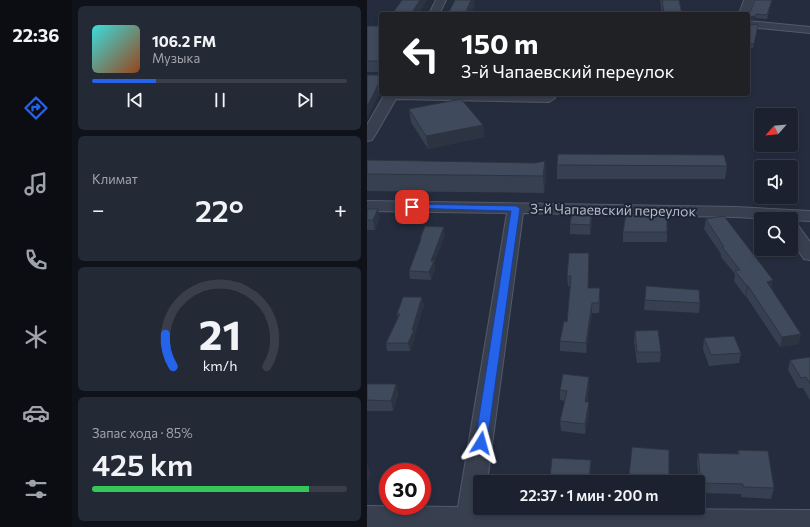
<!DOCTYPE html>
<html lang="ru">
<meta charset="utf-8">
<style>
body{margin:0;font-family:Commissioner,sans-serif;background:#242936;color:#f1f3f6;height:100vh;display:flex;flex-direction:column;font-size:15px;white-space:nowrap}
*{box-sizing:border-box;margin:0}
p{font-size:13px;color:#a0a3aa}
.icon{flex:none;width:22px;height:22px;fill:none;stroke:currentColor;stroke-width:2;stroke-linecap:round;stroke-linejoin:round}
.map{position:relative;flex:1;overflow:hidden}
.details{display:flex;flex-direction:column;gap:6px;padding:6px;background:#0f1219;width:295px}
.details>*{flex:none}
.guide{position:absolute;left:12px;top:12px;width:371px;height:84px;border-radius:4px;box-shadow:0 2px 6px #0003,0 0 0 1px #393e4a;background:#202124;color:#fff;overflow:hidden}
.needle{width:26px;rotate:243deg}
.controls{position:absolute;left:387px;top:108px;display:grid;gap:8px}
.controls a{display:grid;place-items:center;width:44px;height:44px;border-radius:4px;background:#1b212e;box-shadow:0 2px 6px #0003,0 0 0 1px #393e4a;font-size:20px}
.speed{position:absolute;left:12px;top:463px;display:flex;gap:8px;font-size:20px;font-weight:700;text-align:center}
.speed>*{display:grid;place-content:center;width:52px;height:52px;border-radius:50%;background:#1b212e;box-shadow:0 2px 6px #0003,0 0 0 1px #393e4a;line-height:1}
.speed .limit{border:6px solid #d22;background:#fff;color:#111}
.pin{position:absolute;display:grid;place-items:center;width:34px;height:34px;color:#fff;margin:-17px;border-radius:8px;box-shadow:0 2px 6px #0006}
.me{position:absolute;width:44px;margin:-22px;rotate:8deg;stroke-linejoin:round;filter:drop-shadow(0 0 3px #0008)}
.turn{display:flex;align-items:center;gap:14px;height:84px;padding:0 16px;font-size:18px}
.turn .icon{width:52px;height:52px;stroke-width:2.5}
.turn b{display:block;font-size:28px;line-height:34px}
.big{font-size:30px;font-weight:600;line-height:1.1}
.details .widget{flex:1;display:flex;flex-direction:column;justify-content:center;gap:6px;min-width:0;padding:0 14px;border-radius:6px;background:#242936}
.details .dial{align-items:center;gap:0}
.dial svg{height:104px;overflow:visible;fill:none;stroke:#393e4a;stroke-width:7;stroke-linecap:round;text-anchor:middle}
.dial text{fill:#f1f3f6;stroke:none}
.song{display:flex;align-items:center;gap:12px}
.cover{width:48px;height:48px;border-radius:6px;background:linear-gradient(135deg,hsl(180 70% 55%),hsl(20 70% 35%))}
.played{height:4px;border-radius:2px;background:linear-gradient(90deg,#2563eb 25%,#393e4a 25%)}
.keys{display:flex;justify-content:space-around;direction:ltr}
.heat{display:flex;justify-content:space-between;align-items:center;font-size:22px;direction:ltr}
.charge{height:6px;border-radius:3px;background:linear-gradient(90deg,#34c759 85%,#393e4a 0)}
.trip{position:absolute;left:106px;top:475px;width:232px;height:40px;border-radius:4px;background:#1b212e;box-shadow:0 2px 6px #0003,0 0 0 1px #393e4a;font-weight:600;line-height:40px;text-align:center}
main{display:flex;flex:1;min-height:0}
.dock{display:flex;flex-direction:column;width:72px;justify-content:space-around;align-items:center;background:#0b0d12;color:#a0a3aa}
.dock .icon{width:28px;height:28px}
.dock .selected{color:#2563eb}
.dock b{font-size:18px;color:#f1f3f6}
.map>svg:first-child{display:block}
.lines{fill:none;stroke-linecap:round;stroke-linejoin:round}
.minor-casing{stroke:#535a69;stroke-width:2}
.minor{fill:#383f4e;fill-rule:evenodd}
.wall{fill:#374050}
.shaded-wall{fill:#2d3441}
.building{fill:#404a5d;stroke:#2d3441}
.route{fill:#2563eb;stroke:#184099}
.labels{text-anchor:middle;stroke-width:4;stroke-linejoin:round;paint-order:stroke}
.street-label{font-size:14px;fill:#b4bac9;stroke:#1d2433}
</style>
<main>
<nav class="dock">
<b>22:36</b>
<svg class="icon selected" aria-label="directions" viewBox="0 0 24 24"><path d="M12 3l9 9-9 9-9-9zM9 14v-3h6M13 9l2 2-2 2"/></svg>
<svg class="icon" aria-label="music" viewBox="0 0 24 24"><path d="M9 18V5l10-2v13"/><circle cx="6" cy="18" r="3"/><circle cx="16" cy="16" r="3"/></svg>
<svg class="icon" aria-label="phone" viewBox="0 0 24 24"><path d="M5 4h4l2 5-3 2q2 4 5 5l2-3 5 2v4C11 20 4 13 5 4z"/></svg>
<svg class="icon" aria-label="climate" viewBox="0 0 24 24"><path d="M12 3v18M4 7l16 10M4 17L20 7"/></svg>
<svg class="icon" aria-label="car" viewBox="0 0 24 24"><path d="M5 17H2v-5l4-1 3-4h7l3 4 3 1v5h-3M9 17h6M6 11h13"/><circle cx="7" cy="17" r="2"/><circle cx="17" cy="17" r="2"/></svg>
<svg class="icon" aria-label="filters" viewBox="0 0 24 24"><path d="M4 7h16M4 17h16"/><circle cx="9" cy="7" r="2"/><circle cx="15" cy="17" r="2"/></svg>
</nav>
<section class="details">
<div class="widget">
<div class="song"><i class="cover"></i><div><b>106.2 FM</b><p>Музыка</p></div></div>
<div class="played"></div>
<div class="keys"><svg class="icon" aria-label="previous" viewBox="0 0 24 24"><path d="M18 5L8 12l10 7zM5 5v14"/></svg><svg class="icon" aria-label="pause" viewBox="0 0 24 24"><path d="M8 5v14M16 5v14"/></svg><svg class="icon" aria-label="next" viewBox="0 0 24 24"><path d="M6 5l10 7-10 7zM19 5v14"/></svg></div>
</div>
<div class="widget"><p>Климат</p>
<div class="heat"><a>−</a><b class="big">22°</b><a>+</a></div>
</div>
<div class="widget dial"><svg viewBox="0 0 100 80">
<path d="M14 69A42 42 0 1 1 86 69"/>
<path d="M14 69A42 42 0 0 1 8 44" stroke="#2563eb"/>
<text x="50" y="56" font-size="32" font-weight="700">21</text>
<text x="50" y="72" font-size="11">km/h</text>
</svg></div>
<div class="widget"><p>Запас хода · 85%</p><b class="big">425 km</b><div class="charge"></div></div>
</section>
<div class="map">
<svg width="443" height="527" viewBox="0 0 443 527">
<rect width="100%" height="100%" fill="#242c3e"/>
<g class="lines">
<defs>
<path id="minor" d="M69 0H79L72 14H62Z
M377 0H387L381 16V14H372Z
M381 21 443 27V33L381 27Z
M18 94H182L188 98 182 102 29 99 7 137 5 140 0 141V125Z
M0 201 369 207 443 211V221L369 217 156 213 120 482H113V508L443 510V527H0V506L91 507 140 213 0 211Z
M424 223 430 224 443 242V260L437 259 424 240Z"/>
</defs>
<use href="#minor" class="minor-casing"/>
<use href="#minor" class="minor"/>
</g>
<path class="wall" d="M293 0H312L315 14H295Z
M388 0H405L400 19 388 18V20L383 12Z
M381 24 390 29 386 48H381Z
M0 26H14V72H0Z
M42 109 116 125 117 137 61 149 44 122Z
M0 160 168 163 178 161 179 178 177 193 0 191Z
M190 165 360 166 358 179H190Z
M0 209 13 218 8 230H0Z
M339 219 405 288 432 344 413 347 379 296H378L367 281 368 274 354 257V254L337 229Z
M225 223 223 235 203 234V224Z
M256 232H300V242H256Z
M78 235 67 263 68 268 64 280 43 279 42 271 53 242V239Z
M222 263 221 288 233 299 232 313H225L219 353 193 351V341L200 322 203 286H201L200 276Z
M279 286 333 303 332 313 277 310Z
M57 305 48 334V338L43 351H20L19 343 31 317 30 314Z
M268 331 294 352 293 362 270 363 267 341Z
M337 338 374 353 372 363 342 366 336 349Z
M443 357V400L436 388H431L421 370 423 360Z
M0 384H29L31 395 26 411H0Z
M222 387 220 402H222V413L218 434 194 431 193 421 198 401 193 400V390Z
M265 447 302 479V482H262Z
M371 450 407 488 404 499 374 497V494L333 493 330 463 331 453 370 454Z
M224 471 223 482H183V477Z"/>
<path class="shaded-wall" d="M53 0H60L52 14H44Z
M104 0H107L108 4 104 14H98Z
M389 16 388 20 381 21V17Z
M14 58V70L12 61Z
M14 79V90L0 119V107Z
M116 125 117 137 61 149 59 136Z
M178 161 179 178 177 193 176 176Z
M11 209 13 218 8 230 6 220Z
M225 213V223L223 235V225Z
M77 227 78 235 67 263 68 268 64 280 62 272 64 261Z
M406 280 404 290 400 282Z
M380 286H381L379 296H378Z
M55 297 57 305 48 334V338L43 351 41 343Z
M225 303V313L219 353V343Z
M434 334 432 344 413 347 415 337Z
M222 377V387L218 412V402Z
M29 384 31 395 26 411 24 401Z
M222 402V413L218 434V424Z
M224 460V471L223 482H222Z
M0 463 4 474 0 482Z"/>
<path class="building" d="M35 0H53L44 14H25Z
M88 0H104L98 14H81Z
M295 0H312L315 14H297Z
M388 0H405L400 15 389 14V16L381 17V13L383 12Z
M381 24 391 25 387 44 381 43Z
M0 26H14V58L12 61H0Z
M0 75H14V79L0 107Z
M94 99 116 125 59 136 42 109Z
M191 154 357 155 360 166 190 165Z
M0 160 168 163 178 161 176 176 0 174Z
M0 209H11L6 220H0Z
M205 212 225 213 223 225 203 224Z
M259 213 300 216V232H256Z
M357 216 406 280 400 282 434 334 415 337 381 286H380L368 271 373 270 355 247H357L339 219Z
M58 226 77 227 64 261H67L62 272 42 271 54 239H53Z
M202 253H222L221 288H233L232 303H225L219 343 193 341 197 321 200 322 204 276H200Z
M279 286 332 290 333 303 278 300Z
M36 297H55L45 330H47L41 343H19L33 314H30Z
M291 330 294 352H270L268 331Z
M367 336 374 353 344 355 337 338Z
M443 357V384L439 377 434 378 423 360Z
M196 374 222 377 218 402H222L218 424 193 421 200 391 193 390Z
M0 384H29L24 401 0 400Z
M265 447 302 450V479L262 476Z
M371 450 401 451 407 488 376 487V484L334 483 331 453 372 454Z
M185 458 224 460 222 479 183 477Z"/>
<path class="route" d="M45 204 149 206 153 208 120 443 118 446 114 448 110 446 108 443 144 211 42 208V205Z"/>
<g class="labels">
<g class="street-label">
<text transform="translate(246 210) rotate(1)" y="5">3-й Чапаевский переулок</text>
</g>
</g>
</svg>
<div class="controls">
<a><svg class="needle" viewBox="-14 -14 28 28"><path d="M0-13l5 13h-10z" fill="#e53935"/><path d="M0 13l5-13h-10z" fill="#a0a3aa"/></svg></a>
<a><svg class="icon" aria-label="sound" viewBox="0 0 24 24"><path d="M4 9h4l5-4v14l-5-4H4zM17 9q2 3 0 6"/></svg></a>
<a><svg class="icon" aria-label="search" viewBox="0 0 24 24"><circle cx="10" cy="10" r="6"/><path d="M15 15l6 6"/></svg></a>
</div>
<div class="speed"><div class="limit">30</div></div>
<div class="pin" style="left:45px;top:207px;background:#d93025"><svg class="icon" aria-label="arrive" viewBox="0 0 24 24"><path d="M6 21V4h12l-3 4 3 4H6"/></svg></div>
<svg class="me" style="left:114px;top:443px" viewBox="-20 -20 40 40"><path d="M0-17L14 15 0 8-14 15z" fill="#2563eb" stroke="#fff" stroke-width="4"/></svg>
<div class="trip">22:37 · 1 мин · 200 m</div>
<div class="guide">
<div class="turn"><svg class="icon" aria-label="left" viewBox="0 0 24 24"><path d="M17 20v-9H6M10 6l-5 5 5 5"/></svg><div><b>150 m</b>3-й Чапаевский переулок</div></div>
</div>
</div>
</main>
